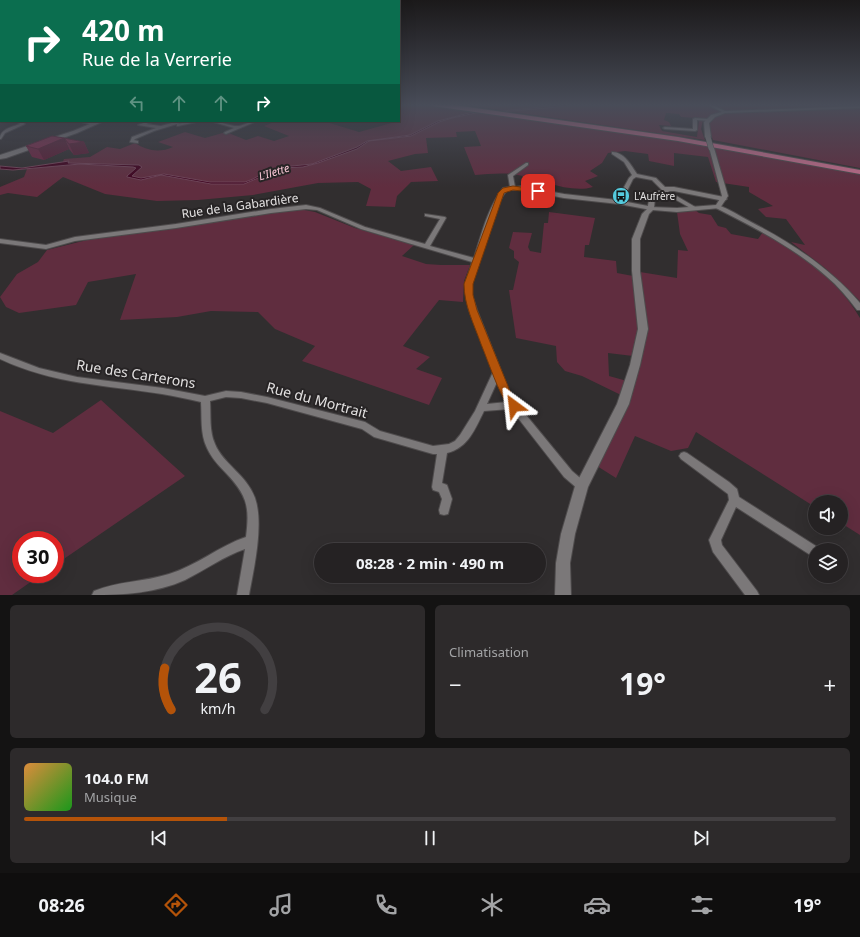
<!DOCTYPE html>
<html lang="fr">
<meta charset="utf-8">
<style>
body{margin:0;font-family:"Noto Sans",sans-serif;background:#2d2a2b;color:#f1f3f6;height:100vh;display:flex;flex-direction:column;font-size:15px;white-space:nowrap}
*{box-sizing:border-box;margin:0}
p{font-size:13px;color:#a3a4a6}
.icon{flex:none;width:22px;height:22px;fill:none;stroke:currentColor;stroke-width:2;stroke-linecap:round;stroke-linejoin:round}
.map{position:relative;height:595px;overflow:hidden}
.details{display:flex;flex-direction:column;gap:10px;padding:10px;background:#141313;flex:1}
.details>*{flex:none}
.top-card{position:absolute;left:0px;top:0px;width:400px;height:122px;box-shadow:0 4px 16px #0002,0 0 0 1px #423f41;background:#0b6e4f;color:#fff;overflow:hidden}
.controls{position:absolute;left:808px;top:495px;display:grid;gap:8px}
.controls a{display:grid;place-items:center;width:40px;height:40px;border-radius:50%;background:#252223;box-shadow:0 4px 16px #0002,0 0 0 1px #423f41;font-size:20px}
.speed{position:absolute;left:12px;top:531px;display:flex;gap:8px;font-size:20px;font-weight:700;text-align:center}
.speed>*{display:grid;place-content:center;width:52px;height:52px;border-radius:50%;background:#252223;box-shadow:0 4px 16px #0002,0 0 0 1px #423f41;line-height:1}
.speed .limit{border:6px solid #d22;background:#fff;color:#111}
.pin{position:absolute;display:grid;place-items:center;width:34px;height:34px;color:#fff;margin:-17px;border-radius:8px;box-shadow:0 2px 6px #0006}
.me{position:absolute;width:44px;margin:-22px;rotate:330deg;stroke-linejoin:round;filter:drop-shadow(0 0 3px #0008)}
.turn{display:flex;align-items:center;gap:14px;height:84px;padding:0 16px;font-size:18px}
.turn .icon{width:52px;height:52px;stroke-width:2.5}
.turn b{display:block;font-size:28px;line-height:34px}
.lanes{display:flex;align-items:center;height:38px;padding:0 16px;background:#0003;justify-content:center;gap:20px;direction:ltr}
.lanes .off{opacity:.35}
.big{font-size:30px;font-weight:700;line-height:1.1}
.details .tile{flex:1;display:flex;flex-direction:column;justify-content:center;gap:6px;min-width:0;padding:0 14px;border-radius:6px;background:#2d2a2b}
.details .dial{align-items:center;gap:0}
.dial svg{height:104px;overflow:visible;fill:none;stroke:#423f41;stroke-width:7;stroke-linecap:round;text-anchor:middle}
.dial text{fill:#f1f3f6;stroke:none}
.song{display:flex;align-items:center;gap:12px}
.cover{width:48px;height:48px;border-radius:6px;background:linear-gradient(135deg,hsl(30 70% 55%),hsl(120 70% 35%))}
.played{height:4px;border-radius:2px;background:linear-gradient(90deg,#b45309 25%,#423f41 25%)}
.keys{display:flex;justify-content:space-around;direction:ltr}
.heat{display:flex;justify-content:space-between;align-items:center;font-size:22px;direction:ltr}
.details .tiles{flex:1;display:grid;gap:10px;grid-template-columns:1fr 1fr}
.tile:last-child{grid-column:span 2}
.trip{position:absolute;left:314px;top:543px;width:232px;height:40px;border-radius:20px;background:#252223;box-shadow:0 4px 16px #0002,0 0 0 1px #423f41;font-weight:700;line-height:40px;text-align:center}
.dock{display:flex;height:64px;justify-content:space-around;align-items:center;background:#0f0e0e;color:#a3a4a6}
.dock .icon{width:28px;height:28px}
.dock .current{color:#b45309}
.dock b{font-size:18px;color:#f1f3f6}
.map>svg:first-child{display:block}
.green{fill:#602d3f}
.water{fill:#3f011d;stroke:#704458}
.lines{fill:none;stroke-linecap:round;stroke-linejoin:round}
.minor-casing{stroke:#4e4b4c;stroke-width:2}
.tertiary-casing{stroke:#4e4b4c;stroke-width:2}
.trunk-casing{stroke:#4e4b4c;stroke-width:2}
.minor{fill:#7b7879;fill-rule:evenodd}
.tertiary{fill:#7b7879;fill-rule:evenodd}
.trunk{fill:#c26c8a;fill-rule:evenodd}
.tertiary-bridge-casing{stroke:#4e4b4c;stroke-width:6;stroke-linecap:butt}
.tertiary-bridge{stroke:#7b7879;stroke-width:5}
.wall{fill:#6c2440}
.shaded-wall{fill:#581d34}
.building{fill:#7d2a4a;stroke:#581d34}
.route{fill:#b45309;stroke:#753606}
.labels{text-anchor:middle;stroke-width:4;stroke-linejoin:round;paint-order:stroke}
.far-poi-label{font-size:10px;fill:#e3e1e1;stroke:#272425;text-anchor:start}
.far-water-label{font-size:11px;font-style:italic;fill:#fdcad9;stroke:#272425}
.street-label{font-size:12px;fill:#e3e1e1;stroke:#272425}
.near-street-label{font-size:14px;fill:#e3e1e1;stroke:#272425}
</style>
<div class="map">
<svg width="860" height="595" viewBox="0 0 860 595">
<rect width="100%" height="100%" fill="#312e2f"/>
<path class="green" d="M399 104H422C568 127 716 141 860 174V301L825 268 791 242 805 245 786 219 766 217 758 209 773 206 749 192V187L716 182 708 157 674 153V166L649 161 648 154 625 151 608 153 602 163 590 171 598 176 585 181 593 187C570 194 540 179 518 175 504 172 489 174 475 175L464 147 481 146 475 131 456 132 457 137 426 138 428 153 415 154 388 161 401 171 431 167 438 181 411 182 397 196 395 207 366 206 371 189 358 182 318 183 253 195 198 200 157 201 105 194 63 177 37 197 8 193 0 195V187L24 177 27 169 62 164 64 159 90 157 107 147 120 149 135 143C147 151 160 153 173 147L158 142 185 132 205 138 226 132 246 140 258 136 274 141 289 136 264 126 277 121H323L359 132 399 121 401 120 399 119Z
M459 104H860V168L713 140 707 125 712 119 681 117 679 114 666 113 664 120 669 122 671 126 659 125 662 131 697 137 699 120H703L701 129 705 140Z
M299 209 315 212 355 228 414 245 402 256 426 264 441 265H470L464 281 463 302 439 300 403 346 430 357 416 369 442 378 429 405 302 361 315 346 275 329 258 312 211 311 177 317 120 320 136 274 88 282 76 305 19 313 6 307 0 297 17 274 38 262 47 250 87 240Z
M695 210 699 213 711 215 718 226 726 228 731 234 758 239 763 232C800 253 839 281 860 318V535L841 523V502H815V507L696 432 688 448 671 451 635 436 616 478 597 466 633 389 647 335 640 272 677 278 678 250 688 251 680 234 677 212Z
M549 212 595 218 589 245H585L584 257 616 261 617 273 633 276 639 324 633 356 608 353 609 376 627 381 621 395 582 376 565 371 557 362 556 346 516 338 509 290H513L519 262 514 258V251L509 248 513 232 532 233 528 247 530 251 541 253 544 223H548Z
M101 400 185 476 55 565V540H21V574H42L12 595H0V411L53 433Z"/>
<path class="water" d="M568 104H571L567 106 490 113 485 111 452 118 439 122 411 136 369 141 357 149 318 163 303 167 282 168 244 184H211L161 175 141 180 127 177V176L136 168 133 167 80 164 13 170 0 169V166L22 168 69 161 68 163 139 165 142 167 132 176 141 178 164 174 210 182H245L253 179 267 171 282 167 312 164 357 147 367 141 410 135 438 121 469 113 485 110 491 112 523 109Z"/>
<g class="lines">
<defs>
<path id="minor" d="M706 104H711L727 112 724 113Z
M0 112H1V114H0Z
M695 118 709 119 711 120 709 121 697 120V130L695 131 665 129 663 128 665 127 693 129V119Z
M17 121H21L25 124 5 133 1 139H0C0 129 12 127 20 124Z
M77 121H85L96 124 94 125Z
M149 121H155L146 124 161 126 179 121H185L177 124 193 121H201L178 126H177V124L154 131 135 139 134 140 138 141V143L130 142 132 137 156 128 138 125Z
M210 121C219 121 232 127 239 126 245 125 250 121 257 121L226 134 224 133 225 132 234 128Z
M612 152C624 152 631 165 637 174L656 178 665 187H674L724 197 727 199 724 201 674 191H668L697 208 694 210 692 209 664 193 658 194 655 197 654 208 651 210 619 204 564 198 521 190H507C493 207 486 239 479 260L480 261 478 263 471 284 472 295 477 310 509 391 517 404 572 471 586 483 587 486 586 489 582 491 578 489 564 477 511 409 484 411C475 429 468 448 447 453L442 483 447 485 452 499 448 514 444 515 440 514 439 510 442 499 439 492 433 490 432 487 437 454H433L374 437 362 429 267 403 241 398 226 397 210 401C211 415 209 431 215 444 223 464 247 475 255 498 264 524 254 568 249 595H237L245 549C224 556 205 570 185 580 156 593 124 595 92 595L94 591C118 581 144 582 169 574 196 566 219 546 246 537 250 506 247 495 225 472 218 465 211 457 207 448 200 434 202 416 201 402 188 399 175 396 162 394 105 385 53 384 0 359V353L39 368 77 377 163 388 205 396 226 391 241 392 267 397 365 422 380 431 433 446 449 444 455 441 460 435 475 411 493 372 469 310 466 295 465 284 472 262 361 229 317 210 306 209 271 213 176 228 75 241 46 249 0 243V239L46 245 75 237 176 224 271 209 306 205 320 208 365 227 425 244 440 219 425 216V214L445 217 446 218 430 246 474 258C481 235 488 207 503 188L510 187 508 175 526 163H528V165L513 176 515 187 521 186 564 194 617 200 629 178 632 175 624 162 612 154ZM636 177 652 180 662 190C650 193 650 195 648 206L622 201 633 179ZM497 382 501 392 507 402 487 404Z
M718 205C729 209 740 216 751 222 792 243 830 268 860 303V310H857C848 298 838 286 826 276 793 247 755 228 716 208V206Z
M684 452 687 453 729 482 737 489 739 497 819 548 820 550H815V558L736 507 721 540 722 545 757 591 759 595H745L713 552 709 540 729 500 728 494 681 459 679 456 681 453Z"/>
<path id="tertiary" d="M860 106V108L725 113 715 117 709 123 711 137 708 139 705 137 704 122 711 115 725 111Z
M97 121H104L77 133 6 158 0 159V155L73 131Z
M709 147 714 148 728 196 720 208 677 212 653 210 649 214 640 239V271L648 329 640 365 629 404 588 487 575 534 570 563 571 595H555L556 563 561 534 575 486 617 404 630 365 638 329 632 271V239L642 214 649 207 677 208 716 205 722 196Z"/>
<path id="trunk" d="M430 104H447L678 137 860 170V174L678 141 433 106Z"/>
</defs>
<use href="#minor" class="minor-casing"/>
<use href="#tertiary" class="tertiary-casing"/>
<use href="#trunk" class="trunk-casing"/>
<use href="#minor" class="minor"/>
<use href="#tertiary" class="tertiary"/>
<use href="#trunk" class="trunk"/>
<defs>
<path id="tertiary-bridge" d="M708 137 711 148"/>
</defs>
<use href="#tertiary-bridge" class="tertiary-bridge-casing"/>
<use href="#tertiary-bridge" class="tertiary-bridge"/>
</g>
<path class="wall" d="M64 138 84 142 89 153 74 155 69 149Z
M26 146 69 149 44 160 32 157Z"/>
<path class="shaded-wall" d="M64 138 69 149 44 160 38 149Z
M84 142 89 153 74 155 69 144Z"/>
<path class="building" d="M52 136 64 138 38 149 26 146Z
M64 138 84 142 69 144Z"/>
<linearGradient id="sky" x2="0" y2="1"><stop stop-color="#1b191a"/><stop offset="0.56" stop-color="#484c58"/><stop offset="1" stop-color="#484c58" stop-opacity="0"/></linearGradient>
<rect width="860" height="187" fill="url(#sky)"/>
<path class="route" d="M513 186 538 189 541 191 538 193 513 190 504 193 473 284V295L477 310 510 391 520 406 518 410 514 411 510 410C497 389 490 366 481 344 474 324 464 305 464 284L498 193 503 188Z"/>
<defs>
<symbol id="bus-disc" viewBox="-11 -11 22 22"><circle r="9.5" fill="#54cadd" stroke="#272425"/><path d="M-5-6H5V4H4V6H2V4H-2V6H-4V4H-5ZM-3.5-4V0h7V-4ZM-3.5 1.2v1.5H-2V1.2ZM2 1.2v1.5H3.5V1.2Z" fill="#111"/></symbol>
</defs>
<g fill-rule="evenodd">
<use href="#bus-disc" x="611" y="186" width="20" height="20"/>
</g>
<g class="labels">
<g class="far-poi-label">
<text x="634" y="200">L'Aufrère</text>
</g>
<g class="far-water-label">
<text transform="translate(274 172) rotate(-17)" y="4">L'Ilette</text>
</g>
<g class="street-label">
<text transform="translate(240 206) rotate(-8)" y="4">Rue de la Gabardière</text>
</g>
<g class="near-street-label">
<text transform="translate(136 374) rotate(9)" y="5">Rue des Carterons</text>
<text transform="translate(317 400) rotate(15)" y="5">Rue du Mortrait</text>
</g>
</g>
</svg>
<div class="controls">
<a><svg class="icon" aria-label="sound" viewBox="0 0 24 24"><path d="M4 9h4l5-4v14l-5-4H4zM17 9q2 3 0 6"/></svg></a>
<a><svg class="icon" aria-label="layers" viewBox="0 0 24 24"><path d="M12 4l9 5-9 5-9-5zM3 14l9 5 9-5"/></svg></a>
</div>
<div class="speed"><div class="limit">30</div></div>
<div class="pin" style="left:538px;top:191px;background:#d93025"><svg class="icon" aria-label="arrive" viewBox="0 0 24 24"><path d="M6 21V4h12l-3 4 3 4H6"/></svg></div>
<svg class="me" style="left:514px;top:406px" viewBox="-20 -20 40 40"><path d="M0-17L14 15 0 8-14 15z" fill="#b45309" stroke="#fff" stroke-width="4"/></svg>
<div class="trip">08:28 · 2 min · 490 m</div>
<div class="top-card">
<div class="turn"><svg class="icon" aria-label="right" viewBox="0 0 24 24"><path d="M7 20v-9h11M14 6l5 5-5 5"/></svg><div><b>420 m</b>Rue de la Verrerie</div></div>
<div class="lanes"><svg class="icon off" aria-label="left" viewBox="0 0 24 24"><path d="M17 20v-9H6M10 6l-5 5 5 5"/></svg><svg class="icon off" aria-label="ahead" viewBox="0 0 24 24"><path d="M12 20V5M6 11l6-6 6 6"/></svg><svg class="icon off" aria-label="ahead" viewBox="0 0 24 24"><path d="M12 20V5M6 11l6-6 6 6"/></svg><svg class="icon" aria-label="right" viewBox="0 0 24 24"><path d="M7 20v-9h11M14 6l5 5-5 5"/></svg></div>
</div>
</div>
<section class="details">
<div class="tiles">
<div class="tile dial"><svg viewBox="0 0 100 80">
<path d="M14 69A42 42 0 1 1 86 69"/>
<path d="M14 69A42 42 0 0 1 9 37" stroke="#b45309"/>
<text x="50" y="56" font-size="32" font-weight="700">26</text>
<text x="50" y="72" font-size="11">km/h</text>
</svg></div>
<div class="tile"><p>Climatisation</p>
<div class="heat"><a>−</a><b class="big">19°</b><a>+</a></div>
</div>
<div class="tile">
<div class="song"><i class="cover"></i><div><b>104.0 FM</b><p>Musique</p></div></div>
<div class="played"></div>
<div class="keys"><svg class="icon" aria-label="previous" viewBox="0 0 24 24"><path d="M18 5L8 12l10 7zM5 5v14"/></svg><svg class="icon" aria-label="pause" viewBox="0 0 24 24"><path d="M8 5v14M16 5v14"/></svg><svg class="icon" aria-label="next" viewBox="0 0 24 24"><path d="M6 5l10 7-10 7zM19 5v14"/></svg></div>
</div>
</div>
</section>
<nav class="dock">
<b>08:26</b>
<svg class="icon current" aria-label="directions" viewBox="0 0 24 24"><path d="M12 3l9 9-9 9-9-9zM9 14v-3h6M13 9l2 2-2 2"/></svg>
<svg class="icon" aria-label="music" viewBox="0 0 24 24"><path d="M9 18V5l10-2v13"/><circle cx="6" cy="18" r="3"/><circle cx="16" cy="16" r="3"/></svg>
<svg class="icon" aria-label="phone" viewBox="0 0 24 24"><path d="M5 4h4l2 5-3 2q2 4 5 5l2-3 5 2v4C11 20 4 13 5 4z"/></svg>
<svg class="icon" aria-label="climate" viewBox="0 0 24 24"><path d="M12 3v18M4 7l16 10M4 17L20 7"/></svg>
<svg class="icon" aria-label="car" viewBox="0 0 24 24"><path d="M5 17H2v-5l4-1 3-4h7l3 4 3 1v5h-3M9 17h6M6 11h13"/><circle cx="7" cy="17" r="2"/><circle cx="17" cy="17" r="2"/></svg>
<svg class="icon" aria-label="filters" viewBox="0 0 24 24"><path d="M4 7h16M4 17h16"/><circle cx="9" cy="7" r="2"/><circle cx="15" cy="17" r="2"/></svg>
<b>19°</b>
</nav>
